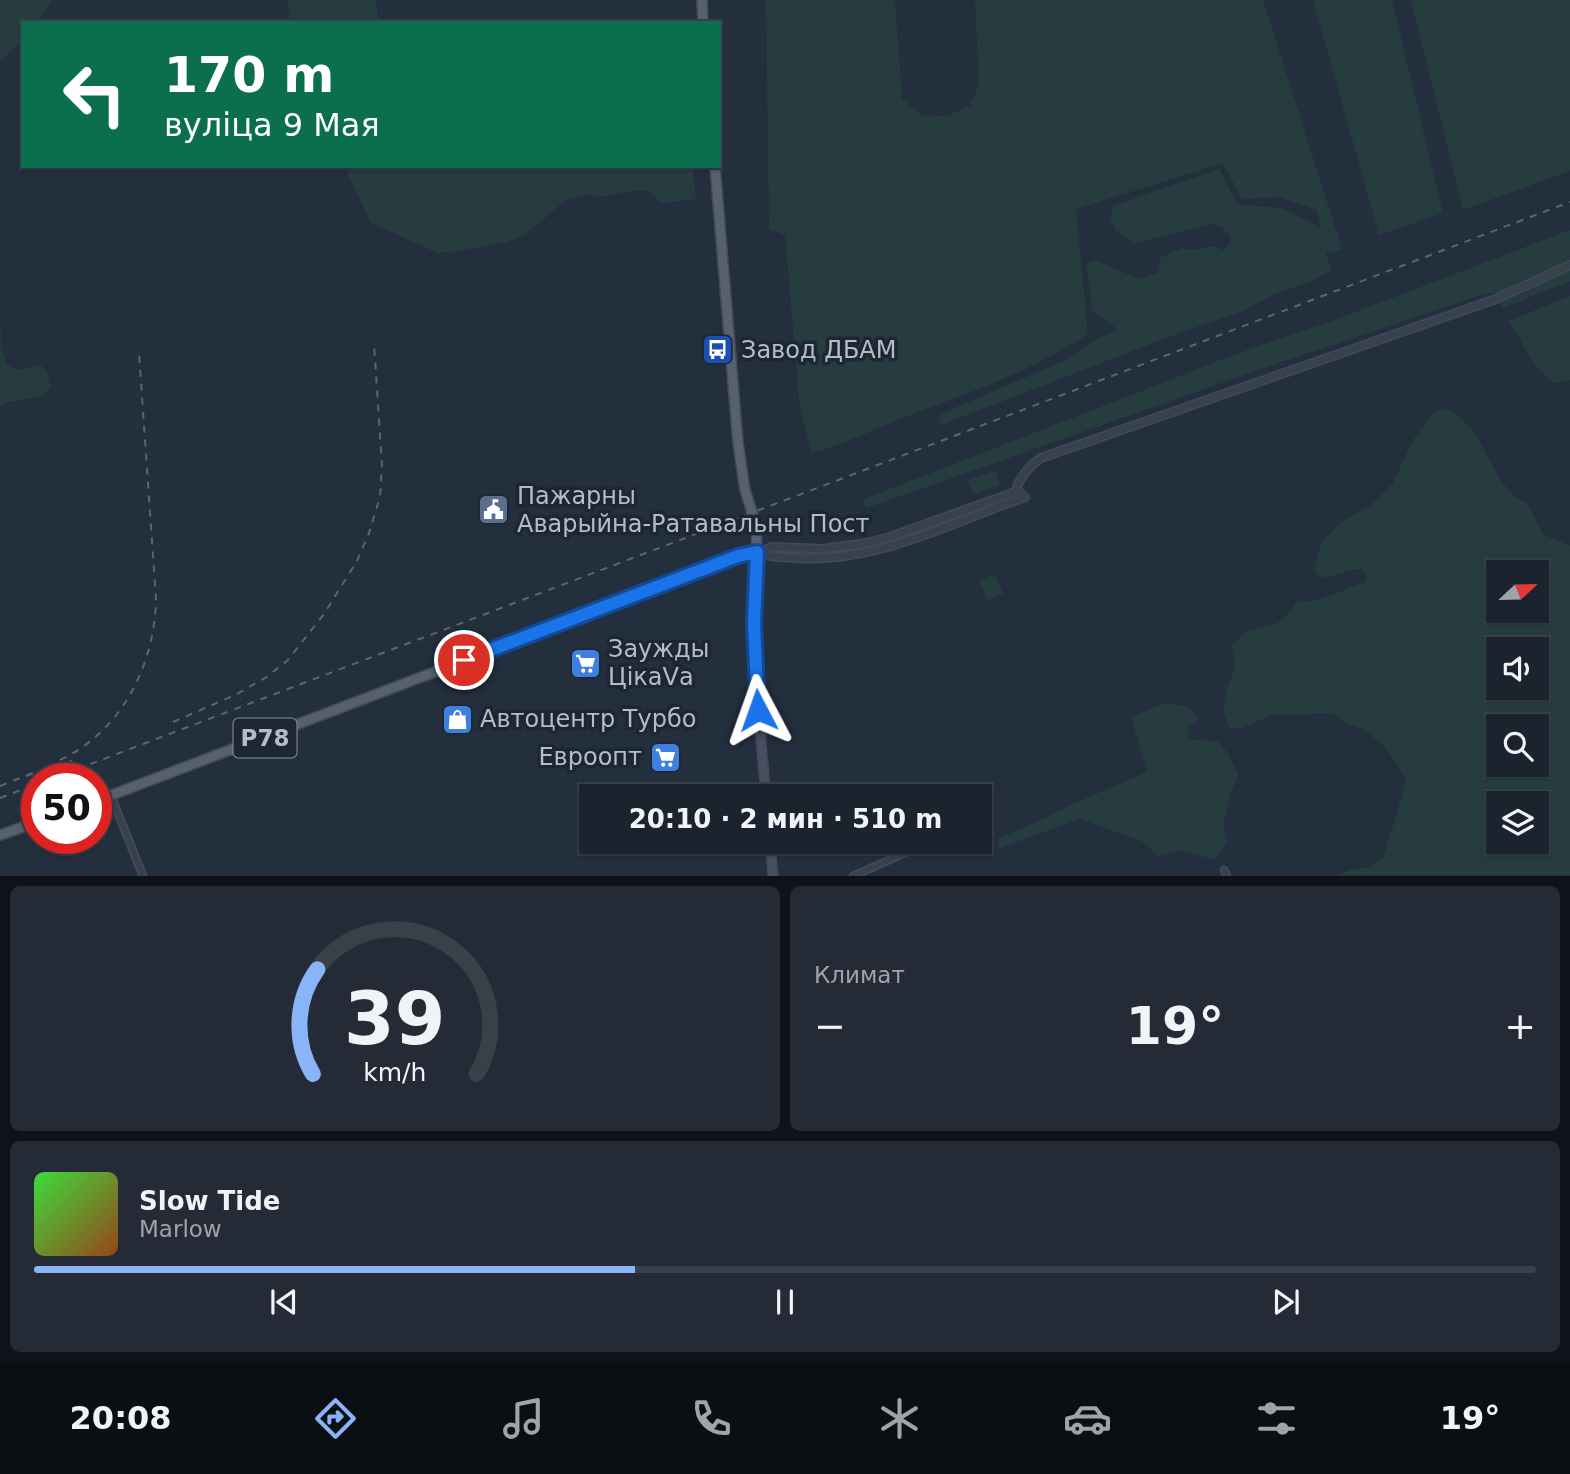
<!DOCTYPE html>
<html lang="ru">
<meta charset="utf-8">
<style>
body{margin:0;font-family:"DejaVu Sans",sans-serif;background:#242b36;color:#f1f3f6;height:100vh;display:flex;flex-direction:column;font-size:26px;white-space:nowrap}
*{box-sizing:border-box;margin:0}
p{font-size:23px;color:#a0a4aa}
.icon{flex:none;width:38px;height:38px;fill:none;stroke:currentColor;stroke-width:2;stroke-linecap:round;stroke-linejoin:round}
.map{position:relative;height:876px;overflow:hidden}
.side{display:flex;flex-direction:column;gap:10px;padding:10px;background:#0f1319;flex:1}
.side>*{flex:none}
.hud{position:absolute;left:21px;top:21px;width:700px;height:147px;border-radius:0px;box-shadow:0 2px 5px #0004,0 0 0 2px #39404a;background:#0b6e4f;color:#fff;overflow:hidden}
.needle{width:46px;rotate:68deg}
.controls{position:absolute;left:1486px;top:560px;display:grid;gap:14px}
.controls a{display:grid;place-items:center;width:63px;height:63px;border-radius:0px;background:#1b232e;box-shadow:0 2px 5px #0004,0 0 0 2px #39404a;font-size:35px}
.speed{position:absolute;left:21px;top:763px;display:flex;gap:14px;font-size:35px;font-weight:700;text-align:center}
.speed>*{display:grid;place-content:center;width:91px;height:91px;border-radius:50%;background:#1b232e;box-shadow:0 2px 5px #0004,0 0 0 2px #39404a;line-height:1}
.speed .limit{border:10px solid #d22;background:#fff;color:#111}
.pin{position:absolute;display:grid;place-items:center;width:60px;height:60px;color:#fff;margin:-30px;border:4px solid #fff;border-radius:50%;box-shadow:0 2px 7px #0007}
.me{position:absolute;width:77px;margin:-38px;rotate:356deg;stroke-linejoin:round;filter:drop-shadow(0 0 5px #0008)}
.turn{display:flex;align-items:center;gap:24px;height:147px;padding:0 28px;font-size:32px}
.turn .icon{width:91px;height:91px;stroke-width:2.5}
.turn b{display:block;font-size:49px;line-height:60px}
.big{font-size:52px;font-weight:700;line-height:1.1}
.side .widget{flex:1;display:flex;flex-direction:column;justify-content:center;gap:10px;min-width:0;padding:0 24px;border-radius:10px;background:#242b36}
.side .dial{align-items:center;gap:0}
.dial svg{height:182px;overflow:visible;fill:none;stroke:#39404a;stroke-width:7;stroke-linecap:round;text-anchor:middle}
.dial text{fill:#f1f3f6;stroke:none}
.song{display:flex;align-items:center;gap:21px}
.cover{width:84px;height:84px;border-radius:10px;background:linear-gradient(135deg,hsl(120 70% 55%),hsl(20 70% 35%))}
.played{height:7px;border-radius:4px;background:linear-gradient(90deg,#8ab4f8 40%,#39404a 40%)}
.keys{display:flex;justify-content:space-around;direction:ltr}
.heat{display:flex;justify-content:space-between;align-items:center;font-size:38px;direction:ltr}
.side .tiles{flex:1;display:grid;gap:10px;grid-template-columns:1fr 1fr}
.widget:last-child{grid-column:span 2}
.trip{position:absolute;left:579px;top:784px;width:413px;height:70px;border-radius:0px;background:#1b232e;box-shadow:0 2px 5px #0004,0 0 0 2px #39404a;font-weight:700;line-height:70px;text-align:center}
.dock{display:flex;height:112px;justify-content:space-around;align-items:center;background:#0b0e12;color:#a0a4aa}
.dock .icon{width:49px;height:49px}
.dock .on{color:#8ab4f8}
.dock b{font-size:32px;color:#f1f3f6}
.map>svg:first-child{display:block}
.green{fill:#263c3f;fill-rule:evenodd}
.lines{fill:none;stroke-linecap:round;stroke-linejoin:round}
.minor-casing{stroke:#414a57;stroke-width:9}
.tertiary-casing{stroke:#414a57;stroke-width:10}
.secondary-casing{stroke:#414a57;stroke-width:11}
.primary-casing{stroke:#414a57;stroke-width:12}
.minor{stroke:#38414e;stroke-width:5}
.tertiary{stroke:#38414e;stroke-width:7}
.secondary{stroke:#465061;stroke-width:8}
.primary{stroke:#56606e;stroke-width:9}
.rail{stroke:#5a6575;stroke-width:2;stroke-dasharray:7 7;stroke-linecap:butt}
.route-casing{stroke:#114b97;stroke-width:18}
.route{stroke:#1a73e8;stroke-width:12}
.labels{text-anchor:middle;stroke-width:7;stroke-linejoin:round;paint-order:stroke}
.shield{fill:#1d2633;stroke:#878f9c;stroke-width:2}
.shield-label{font-size:23px;font-weight:bold;fill:#b4bcc9}
.poi-label{font-size:24px;fill:#b4bcc9;stroke:#1d2633;text-anchor:start}
</style>
<div class="map">
<svg width="1570" height="876" viewBox="0 0 1570 876">
<rect width="100%" height="100%" fill="#242f3e"/>
<path class="green" d="M0 0H52L38 23H23V39L0 62Z
M287 0H376L379 23H290Z
M766 0H895L902 98 923 117 947 116 970 106 979 84 975 0H1263L1342 249 1326 253 1331 271 1312 281 1279 292 1238 313 1174 335 938 426 941 414 1063 361 1092 342 1117 329 1093 312 1086 264 1094 260 1140 279 1158 272 1160 258 1182 248 1190 250 1213 246 1224 250 1230 243 1231 237 1222 227 1212 224 1135 243 1117 232 1110 220 1113 206 1219 169 1238 205 1282 208 1310 222 1321 230 1317 210 1278 197 1242 199 1223 163 1076 209 1088 334C1035 369 977 390 918 412 882 425 849 443 812 453L800 410 785 235 769 229Z
M1313 0H1392L1443 213 1379 235Z
M1411 0H1570V171L1463 210Z
M344 166H692L696 199 661 203 648 191H631L603 196 583 195 566 200 525 235 506 242 458 251 438 253 371 223Z
M1570 230V281L1503 308 1494 292 1478 296 1273 365 867 508 862 500 1236 354 1337 319Z
M1570 296V380L1553 383 1536 367 1509 321Z
M0 301 1 348 7 365 18 370 40 365 46 370 51 387C39 403 17 397 0 405Z
M1449 409 1471 427 1502 482 1515 497 1527 503 1543 534 1570 546V875H1336L1354 869 1368 867 1383 857 1393 826 1406 781 1397 764 1382 743 1362 729 1345 723 1334 714 1319 713 1305 715 1293 714H1273L1241 729 1229 728 1224 714 1225 694 1235 667 1232 645 1245 632 1278 623 1291 611 1297 602 1318 600 1365 582 1367 577 1361 569 1352 570 1325 578 1317 574 1315 569 1321 542 1342 522 1371 505 1393 483 1413 440 1435 411ZM1498 572H1536V611H1498ZM1498 649H1536V688H1498ZM1498 726H1536V765H1498ZM1498 803H1536V842H1498Z
M995 471 1000 485 973 494 968 480Z
M995 574 1003 594 987 600 979 580Z
M1164 703C1178 705 1191 704 1198 718L1187 730 1189 739 1219 742 1227 752 1238 774 1230 796 1223 824 1227 843 1215 860 1182 850 1158 856 1144 842 1080 819 999 848 997 839 1033 824 1075 803 1147 772 1131 717Z"/>
<g class="lines">
<defs>
<path id="minor" d="M111 796 143 876
M1224 870 1227 876
M853 876 916 848 923 846 927 848"/>
<path id="tertiary" d="M1018 491 1017 486C1023 474 1030 465 1041 458L1496 299 1570 265
M757 553C769 557 781 557 794 558 875 564 950 523 1025 497L1018 491
M757 553 772 547 822 549 867 543 890 537 1018 491"/>
<path id="secondary" d="M757 553 754 623 756 687 766 796
M770 842 773 876"/>
<path id="primary" d="M702 0 703 23
M96 801 739 556 757 553 756 525 745 490 738 443 715 166
M0 835 37 822"/>
</defs>
<use href="#minor" class="minor-casing"/>
<use href="#tertiary" class="tertiary-casing"/>
<use href="#secondary" class="secondary-casing"/>
<use href="#primary" class="primary-casing"/>
<use href="#minor" class="minor"/>
<use href="#tertiary" class="tertiary"/>
<use href="#secondary" class="secondary"/>
<use href="#primary" class="primary"/>
<path class="rail" d="M173 722 235 695 265 678 287 661 324 614 357 561 369 533 380 497 382 465 374 344
M60 760C122 731 155 664 156 599L139 353
M26 776 72 761
M51 779 1570 202
M0 786 35 772
M0 798 37 784"/>
</g>
<g class="lines">
<defs>
<path id="route" d="M464 660 738 556 757 552 754 623 758 710"/>
</defs>
<use href="#route" class="route-casing"/>
<use href="#route" class="route"/>
</g>
<defs>
<symbol id="bus-square" viewBox="-11 -11 22 22"><rect x="-9" y="-9" width="18" height="18" rx="4" fill="#1a4fb4" stroke="#1d2633"/><path d="M-5-6H5V4H4V6H2V4H-2V6H-4V4H-5ZM-3.5-4V0h7V-4ZM-3.5 1.2v1.5H-2V1.2ZM2 1.2v1.5H3.5V1.2Z" fill="#fff"/></symbol>
<symbol id="civic-square" viewBox="-11 -11 22 22"><rect x="-9" y="-9" width="18" height="18" rx="4" fill="#5c6f8a" stroke="#1d2633"/><path d="M-.6-6.5H3V-4.5H.6V-3L4-1V1h2V6H-6V1h2V-1L-.6-3ZM-1.2 2.5V6h2.4V2.5Z" fill="#fff"/></symbol>
<symbol id="supermarket-square" viewBox="-11 -11 22 22"><rect x="-9" y="-9" width="18" height="18" rx="4" fill="#3f7fe0" stroke="#1d2633"/><path d="M-6-5.5h2.5l.6 2H6L4.5 2H-2.5L-4.4-4H-6ZM-1.5 3.2a1.3 1.3 0 1 0 .1 0ZM3 3.2a1.3 1.3 0 1 0 .1 0Z" fill="#fff"/></symbol>
<symbol id="shop-square" viewBox="-11 -11 22 22"><rect x="-9" y="-9" width="18" height="18" rx="4" fill="#3f7fe0" stroke="#1d2633"/><path d="M-5-2.5h2.3a2.7 3.5 0 0 1 5.4 0H5L5.5 6h-11ZM-1.5-2.5h3a1.5 2.3 0 0 0-3 0Z" fill="#fff"/></symbol>
</defs>
<g fill-rule="evenodd">
<use href="#bus-square" x="700" y="332" width="35" height="35"/>
<use href="#civic-square" x="476" y="492" width="35" height="35"/>
<use href="#supermarket-square" x="568" y="646" width="35" height="35"/>
<use href="#shop-square" x="440" y="702" width="35" height="35"/>
<use href="#supermarket-square" x="648" y="740" width="35" height="35"/>
</g>
<g class="labels">
<rect class="shield" x="233.5" y="718.5" width="63" height="39" rx="5"/>
<g class="shield-label">
<text x="265" y="746">Р78</text>
</g>
<g class="poi-label">
<text x="741" y="358">Завод ДБАМ</text>
<text x="517" y="504">Пажарны<tspan x="517" dy="28">Аварыйна-Ратавальны Пост</tspan></text>
<text x="608" y="657">Заужды<tspan x="608" dy="28">ЦікаVа</tspan></text>
<text x="480" y="727">Автоцентр Турбо</text>
<text x="642" y="765" text-anchor="end">Евроопт</text>
</g>
</g>
</svg>
<div class="controls">
<a><svg class="needle" viewBox="-14 -14 28 28"><path d="M0-13l5 13h-10z" fill="#e53935"/><path d="M0 13l5-13h-10z" fill="#a0a4aa"/></svg></a>
<a><svg class="icon" aria-label="sound" viewBox="0 0 24 24"><path d="M4 9h4l5-4v14l-5-4H4zM17 9q2 3 0 6"/></svg></a>
<a><svg class="icon" aria-label="search" viewBox="0 0 24 24"><circle cx="10" cy="10" r="6"/><path d="M15 15l6 6"/></svg></a>
<a><svg class="icon" aria-label="layers" viewBox="0 0 24 24"><path d="M12 4l9 5-9 5-9-5zM3 14l9 5 9-5"/></svg></a>
</div>
<div class="speed"><div class="limit">50</div></div>
<div class="pin" style="left:464px;top:660px;background:#d93025"><svg class="icon" aria-label="arrive" viewBox="0 0 24 24"><path d="M6 21V4h12l-3 4 3 4H6"/></svg></div>
<svg class="me" style="left:758px;top:710px" viewBox="-20 -20 40 40"><path d="M0-17L14 15 0 8-14 15z" fill="#1a73e8" stroke="#fff" stroke-width="4"/></svg>
<div class="trip">20:10 · 2 мин · 510 m</div>
<div class="hud">
<div class="turn"><svg class="icon" aria-label="left" viewBox="0 0 24 24"><path d="M17 20v-9H6M10 6l-5 5 5 5"/></svg><div><b>170 m</b>вуліца 9 Мая</div></div>
</div>
</div>
<section class="side">
<div class="tiles">
<div class="widget dial"><svg viewBox="0 0 100 80">
<path d="M14 69A42 42 0 1 1 86 69"/>
<path d="M14 69A42 42 0 0 1 16 23" stroke="#8ab4f8"/>
<text x="50" y="56" font-size="32" font-weight="700">39</text>
<text x="50" y="72" font-size="11">km/h</text>
</svg></div>
<div class="widget"><p>Климат</p>
<div class="heat"><a>−</a><b class="big">19°</b><a>+</a></div>
</div>
<div class="widget">
<div class="song"><i class="cover"></i><div><b>Slow Tide</b><p>Marlow</p></div></div>
<div class="played"></div>
<div class="keys"><svg class="icon" aria-label="previous" viewBox="0 0 24 24"><path d="M18 5L8 12l10 7zM5 5v14"/></svg><svg class="icon" aria-label="pause" viewBox="0 0 24 24"><path d="M8 5v14M16 5v14"/></svg><svg class="icon" aria-label="next" viewBox="0 0 24 24"><path d="M6 5l10 7-10 7zM19 5v14"/></svg></div>
</div>
</div>
</section>
<nav class="dock">
<b>20:08</b>
<svg class="icon on" aria-label="directions" viewBox="0 0 24 24"><path d="M12 3l9 9-9 9-9-9zM9 14v-3h6M13 9l2 2-2 2"/></svg>
<svg class="icon" aria-label="music" viewBox="0 0 24 24"><path d="M9 18V5l10-2v13"/><circle cx="6" cy="18" r="3"/><circle cx="16" cy="16" r="3"/></svg>
<svg class="icon" aria-label="phone" viewBox="0 0 24 24"><path d="M5 4h4l2 5-3 2q2 4 5 5l2-3 5 2v4C11 20 4 13 5 4z"/></svg>
<svg class="icon" aria-label="climate" viewBox="0 0 24 24"><path d="M12 3v18M4 7l16 10M4 17L20 7"/></svg>
<svg class="icon" aria-label="car" viewBox="0 0 24 24"><path d="M5 17H2v-5l4-1 3-4h7l3 4 3 1v5h-3M9 17h6M6 11h13"/><circle cx="7" cy="17" r="2"/><circle cx="17" cy="17" r="2"/></svg>
<svg class="icon" aria-label="filters" viewBox="0 0 24 24"><path d="M4 7h16M4 17h16"/><circle cx="9" cy="7" r="2"/><circle cx="15" cy="17" r="2"/></svg>
<b>19°</b>
</nav>
